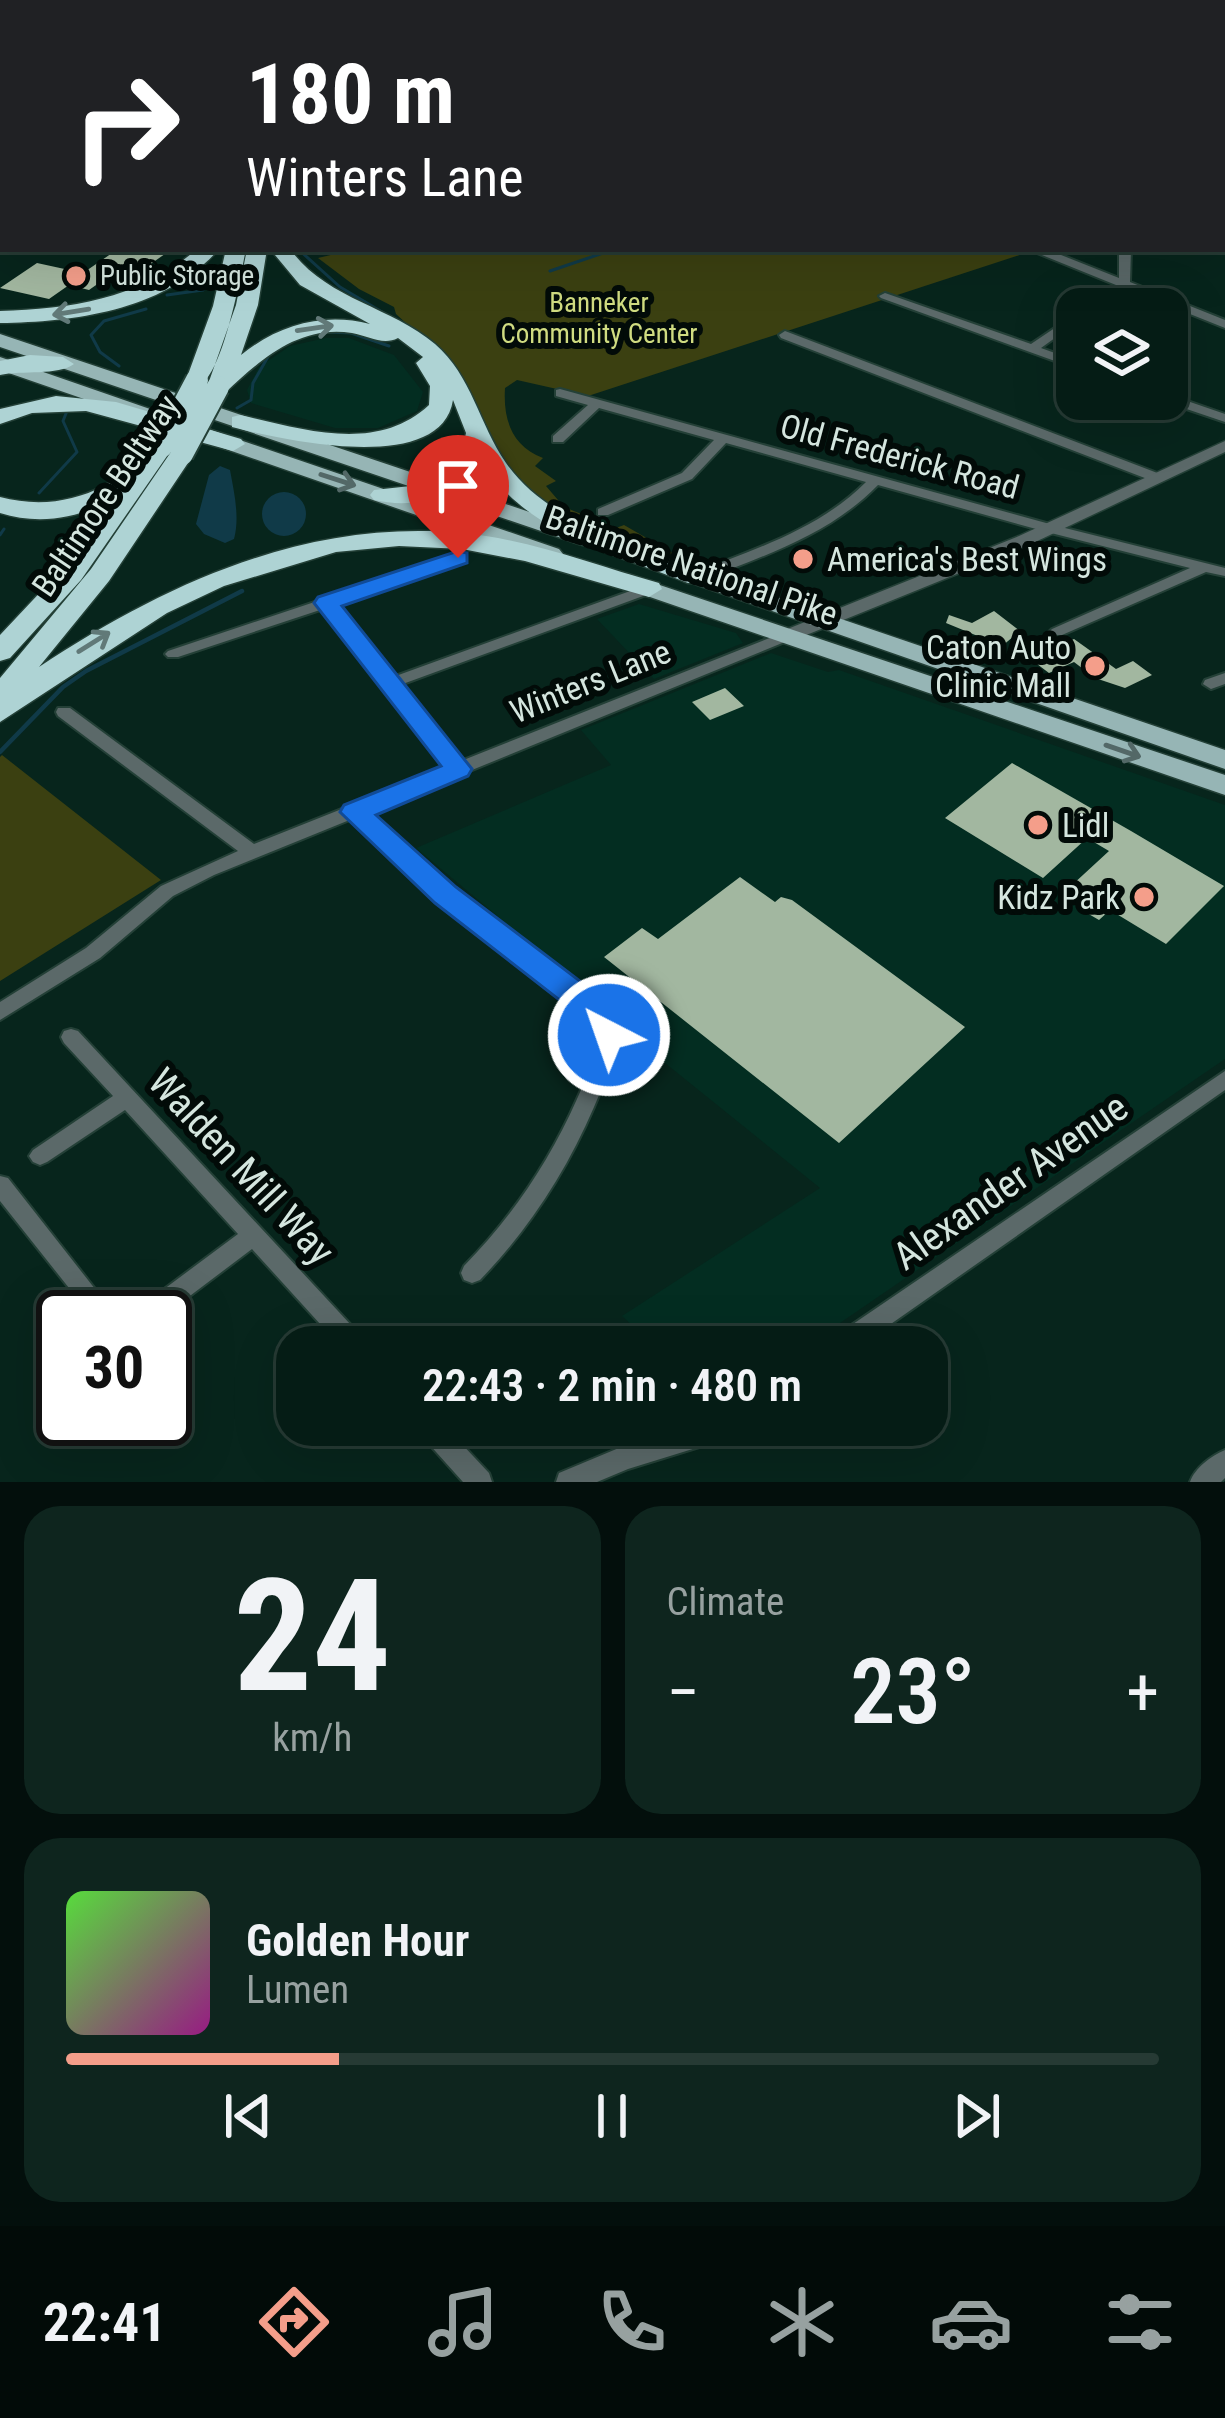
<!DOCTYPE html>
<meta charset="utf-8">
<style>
body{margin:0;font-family:"Roboto Condensed",sans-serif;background:#0e251e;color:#f1f3f6;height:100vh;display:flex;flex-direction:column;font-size:45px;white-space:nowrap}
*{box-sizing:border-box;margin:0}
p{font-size:39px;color:#97a1a0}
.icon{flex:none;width:66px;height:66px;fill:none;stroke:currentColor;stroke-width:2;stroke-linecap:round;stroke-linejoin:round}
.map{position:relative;height:1482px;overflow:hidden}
.details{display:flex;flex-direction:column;gap:24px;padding:24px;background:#030f0c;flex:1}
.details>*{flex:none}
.top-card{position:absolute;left:0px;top:0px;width:1227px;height:252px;box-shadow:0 12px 48px #0002,0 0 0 3px #263a34;background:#202124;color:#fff;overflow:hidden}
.buttons{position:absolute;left:1056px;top:288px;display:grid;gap:24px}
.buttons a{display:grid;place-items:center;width:132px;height:132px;border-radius:24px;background:#051c15;box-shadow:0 12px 48px #0002,0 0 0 3px #263a34;font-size:60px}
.speed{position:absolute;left:36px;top:1290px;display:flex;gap:24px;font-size:60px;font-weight:700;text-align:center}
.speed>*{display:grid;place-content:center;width:156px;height:156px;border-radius:50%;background:#051c15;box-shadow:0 12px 48px #0002,0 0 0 3px #263a34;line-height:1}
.speed .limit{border:6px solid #111;border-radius:18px;background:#fff;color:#111}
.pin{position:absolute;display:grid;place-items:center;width:102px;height:102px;color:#fff;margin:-123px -51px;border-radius:50% 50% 50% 0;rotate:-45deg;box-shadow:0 0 12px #0007}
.pin .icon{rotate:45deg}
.me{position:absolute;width:132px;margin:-66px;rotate:319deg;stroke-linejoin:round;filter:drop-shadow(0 0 9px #0008)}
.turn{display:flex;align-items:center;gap:42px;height:252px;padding:0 48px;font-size:54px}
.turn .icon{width:156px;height:156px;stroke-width:2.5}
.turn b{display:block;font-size:84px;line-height:102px}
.big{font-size:90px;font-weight:600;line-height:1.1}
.details .card{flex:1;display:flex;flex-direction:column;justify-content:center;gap:18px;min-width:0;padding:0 42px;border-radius:36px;background:#0e251e}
.details .dial{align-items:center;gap:0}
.dial b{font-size:156px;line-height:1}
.song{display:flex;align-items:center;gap:36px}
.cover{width:144px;height:144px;border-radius:18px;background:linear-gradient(135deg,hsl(110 70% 55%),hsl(310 70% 35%))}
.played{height:12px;border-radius:6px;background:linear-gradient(90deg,#f49e8a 25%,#263a34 25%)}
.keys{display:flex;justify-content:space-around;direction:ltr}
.heat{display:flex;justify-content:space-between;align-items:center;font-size:66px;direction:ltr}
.details .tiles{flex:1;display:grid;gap:24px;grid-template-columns:1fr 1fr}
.card:last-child{grid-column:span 2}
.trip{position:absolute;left:276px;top:1326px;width:672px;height:120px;border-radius:36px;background:#051c15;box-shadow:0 12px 48px #0002,0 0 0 3px #263a34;font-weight:600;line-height:120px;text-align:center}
.tab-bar{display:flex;height:192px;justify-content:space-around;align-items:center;background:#020b08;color:#97a1a0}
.tab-bar .icon{width:84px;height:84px}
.tab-bar .selected{color:#f49e8a}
.tab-bar b{font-size:54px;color:#f1f3f6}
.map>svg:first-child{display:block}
.built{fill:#032d21}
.green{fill:#3b4011}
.water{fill:#103a48}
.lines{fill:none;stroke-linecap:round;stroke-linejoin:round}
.stream-far1{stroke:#103a48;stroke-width:3}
.stream{stroke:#103a48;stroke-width:4.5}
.building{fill:#a2b7a0}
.minor-casing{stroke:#244037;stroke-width:4}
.tertiary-casing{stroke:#244037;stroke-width:3}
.secondary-casing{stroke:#244037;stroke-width:3}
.primary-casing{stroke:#244037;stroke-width:3}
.motorway-casing{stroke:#244037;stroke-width:3}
.minor{fill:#5b6969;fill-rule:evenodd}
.tertiary{fill:#5b6969;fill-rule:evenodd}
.secondary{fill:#7c9494;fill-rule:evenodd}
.primary{fill:#96b5b5;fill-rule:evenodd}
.motorway{fill:#aed3d4;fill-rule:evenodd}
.motorway-bridge-casing{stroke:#244037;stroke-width:26;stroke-linecap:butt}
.motorway-bridge{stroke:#aed3d4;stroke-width:22}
.oneway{stroke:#617978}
.oneway2{stroke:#536867}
.route{fill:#1a73e8;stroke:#114b97;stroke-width:3}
.poi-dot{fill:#f49e8a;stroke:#020b08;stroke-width:4.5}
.labels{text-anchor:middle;stroke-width:12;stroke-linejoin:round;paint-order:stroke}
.far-poi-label{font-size:27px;fill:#d5e6df;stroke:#020b08;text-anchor:start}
.far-park-label{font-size:27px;fill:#d0dc81;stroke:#020b08}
.street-label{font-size:33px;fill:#d5e6df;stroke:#020b08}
.poi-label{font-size:33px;fill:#d5e6df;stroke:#020b08;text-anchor:start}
.near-street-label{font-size:39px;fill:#d5e6df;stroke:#020b08}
</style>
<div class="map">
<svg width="1225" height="1482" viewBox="0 0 1225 1482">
<rect width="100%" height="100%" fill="#07251c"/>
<path class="built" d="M326 338H349L394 355 423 392 417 411 378 428H335L251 403 247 390 259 367 290 346Z
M639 604 736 633 743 643 654 679 597 619Z
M771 653 828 672 839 670 1225 805V1059L805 1347H656L622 1316 820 1188 634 1038 635 1031 416 848 611 765 581 730Z"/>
<path class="green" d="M356 249H1038L588 396 517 380 505 388C503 420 512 446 543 458L535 466 556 481 546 486 564 507 616 528 624 525 683 559 565 515 529 494 503 459 460 373 396 314 394 307 359 289 318 258Z
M2 755 161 880 0 981V757Z"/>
<path class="water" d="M220 466 230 470C234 492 240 517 234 539L225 543 204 534 196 524 209 475Z
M262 514a22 22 0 1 1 44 0a22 22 0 1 1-44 0Z"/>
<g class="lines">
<path class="stream-far1" d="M361 0 371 1
M298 249 340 287 431 341
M186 259 193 249
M550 271 615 249
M167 295 203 290
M329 332 351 333 389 346
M119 366 100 352 91 335 104 321 146 309
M237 408 251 400 253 383 269 355
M39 493 77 452 63 421 67 411
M0 535 4 529"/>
<path class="stream" d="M0 752 63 687 86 671 242 591"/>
</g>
<path class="building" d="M118 249H172L125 282 106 278 89 290 69 285 49 299 0 288 37 263 83 273Z
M994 611 1020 631 1002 646 946 623 949 615 972 623Z
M1074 639 1116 669 1133 661 1152 675 1125 688 1095 678 1074 662 1049 673 1029 658Z
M725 688 744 706 710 720 692 702Z
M1012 763 1131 831 1224 886 1166 944 1110 910 1099 920 1080 909 1071 886 1109 851 1087 838 1043 878 945 818Z
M740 877 775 902 781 897 792 900 965 1027 839 1143 604 957 642 928 658 939Z"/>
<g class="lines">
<defs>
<path id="minor" d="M226 0H234V3H226Z
M311 0H319V3H311Z
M373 0H381L382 3H374Z
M477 0H485L487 3H479Z
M536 0H545L548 3H539Z
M578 0H589L593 3H582Z
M656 0H667L671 3H660Z
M739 0 734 3 728 1 729 0Z
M0 16 3 17V23L0 22Z
M3 115V121L0 122V116Z
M0 155H3V161H0Z
M1224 189H1225V195H1224Z
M0 211 3 212V221L0 220Z
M1037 249H1046L1119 278V249H1131L1130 282 1225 320V328L1125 288 1097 309H1083L1116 285 1037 253Z
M885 293 1031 344 1077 313V322L1041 348 1077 361V369L881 298 879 296Z
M785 331 1160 474 1162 477 1155 481 1150 480 781 338 779 335Z
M560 389 1057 526 1225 568V576L1206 572 1062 635H1052L1049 632 1052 629 1190 568 1047 532 878 485C829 535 766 555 702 580H692L690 577 692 574C754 549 818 530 866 482L726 443 692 479 608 515H598V509L682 473 714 440 599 408 563 442H553V436L588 405 556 396V390Z
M1167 394 1225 414V422L1163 401 1167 399Z
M458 554 465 558 463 561 335 604 393 677 644 586 649 585 656 589 654 592 400 685 461 761 782 633H792L795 636 792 639 367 813 452 890 593 998 619 1035C615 1060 604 1083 594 1107 566 1172 529 1229 480 1280L472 1283 464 1280 461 1273 464 1266C512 1217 549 1162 577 1099 586 1079 595 1059 599 1036L579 1008 440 900 352 819 214 875 173 896 100 958 0 1020V1002L86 948 161 886 238 851 58 716 56 712 58 708H70L254 844 447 767 323 609 178 657H168L165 654 168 651Z
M1225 673V684L1211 689 1203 684 1205 680Z
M71 1029 78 1031 364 1339 368 1347H341L252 1249 162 1317H143L141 1311 144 1304 238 1234 125 1110 47 1162 40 1165 33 1162 29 1156 33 1150 113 1096 64 1043 61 1037 64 1031Z
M1225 1071V1090L858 1347H827L831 1339Z
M0 1176 8 1178 117 1317H92L0 1201Z
M416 1425H444L489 1473 492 1482H463L419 1433Z
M692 1425 737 1427 734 1435 725 1439 628 1469 597 1482H556L559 1473 626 1445Z
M1225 1450V1478L1221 1482H1190C1195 1468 1211 1456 1225 1450Z"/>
<path id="tertiary" d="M1225 441V452L1031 544 794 640H780L777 636 780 632 1019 536Z"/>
<path id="secondary" d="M1224 25H1225V33H1224Z
M3 41V49L0 50V42Z"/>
<path id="primary" d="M0 334 595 534 599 539 587 546 579 544 0 347Z
M0 357 150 409 154 413 150 417H136L0 370Z
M208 429 559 549 563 554 559 559H543L200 440V430Z
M674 562 1225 750V769L666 574 662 569 666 564Z
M627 574 1225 775V795L618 586 615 581Z"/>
<path id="motorway" d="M287 0H301L302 3H286Z
M197 249H219C166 310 76 322 0 323V311C73 309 141 298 197 249Z
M226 249H246C240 278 223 377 197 387L186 380 213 306Z
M247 249H267L258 305 241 355C278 325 323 312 370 324L300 285 270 249H290C326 299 390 306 435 344 472 376 479 424 506 463 550 526 639 545 706 571L710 577 706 583H688C616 554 528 534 484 465 461 499 413 509 374 500L370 495 374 490 429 484 459 465 466 433 453 400C441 477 279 439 232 427V417L240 415C303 429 376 454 429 405L430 386 416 363 423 357 398 338C383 346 369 336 352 333 300 325 262 358 226 392H210L207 387 236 305Z
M30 355 63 357 74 364C58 376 22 370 0 375V361Z
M56 396 116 402 241 439 245 444 233 451 86 411 32 413 0 424V409Z
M162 439 174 446 81 580 10 658 0 661V635L63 568 110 501C75 519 38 525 0 513V497C60 513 118 491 154 441Z
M182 447 194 454 109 581 39 667C166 583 306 519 462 533 529 539 594 565 659 583L662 589 649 597 525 561 462 549 399 546 336 552 224 586 167 613 0 722V678L91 569 173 449Z"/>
</defs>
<use href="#minor" class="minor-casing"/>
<use href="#tertiary" class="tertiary-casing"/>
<use href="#secondary" class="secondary-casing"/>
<use href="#primary" class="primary-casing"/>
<use href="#motorway" class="motorway-casing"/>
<use href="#minor" class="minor"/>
<use href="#tertiary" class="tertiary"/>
<use href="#secondary" class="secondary"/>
<use href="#primary" class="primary"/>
<use href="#motorway" class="motorway"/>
<defs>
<path id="motorway-bridge" d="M162 446 197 380
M182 454 218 387"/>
</defs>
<use href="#motorway-bridge" class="motorway-bridge-casing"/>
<use href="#motorway-bridge" class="motorway-bridge"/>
</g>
<defs><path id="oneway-shaft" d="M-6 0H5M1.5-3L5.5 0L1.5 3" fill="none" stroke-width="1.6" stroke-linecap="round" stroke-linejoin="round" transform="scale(3)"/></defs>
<g class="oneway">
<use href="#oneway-shaft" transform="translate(71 312) rotate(171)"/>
<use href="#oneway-shaft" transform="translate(315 328) rotate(-8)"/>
<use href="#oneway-shaft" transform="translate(94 642) rotate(-32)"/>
</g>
<g class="oneway2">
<use href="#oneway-shaft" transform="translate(338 480) rotate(18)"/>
<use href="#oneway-shaft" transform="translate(1123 751) rotate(19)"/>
</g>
<path class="route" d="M458 551 467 553V563L342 606 472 769 468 776 376 815 456 887 597 994 625 1035 621 1045 609 1048 597 1045 575 1012 435 903 340 812 344 805 441 766 314 603 318 597Z"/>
<g class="poi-dot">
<circle cx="76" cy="276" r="12"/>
<circle cx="803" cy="559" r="12"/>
<circle cx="1095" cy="666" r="12"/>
<circle cx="1038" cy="825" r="12"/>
<circle cx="1144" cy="897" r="12"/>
</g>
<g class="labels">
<g class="far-poi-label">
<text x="100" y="285">Public Storage</text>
</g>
<g class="far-park-label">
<text x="599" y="312">Banneker<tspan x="599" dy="31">Community Center</tspan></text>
</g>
<g class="street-label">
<text transform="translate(900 456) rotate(15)" y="12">Old Frederick Road</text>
<text transform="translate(105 495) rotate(-56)" y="12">Baltimore Beltway</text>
<text transform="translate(692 565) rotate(19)" y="12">Baltimore National Pike</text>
<text transform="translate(590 681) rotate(-22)" y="12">Winters Lane</text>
</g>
<g class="poi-label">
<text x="827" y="571">America's Best Wings</text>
<text x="1071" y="659" text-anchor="end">Caton Auto<tspan x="1071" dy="38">Clinic Mall</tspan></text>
<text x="1062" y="837">Lidl</text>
<text x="1120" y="909" text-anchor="end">Kidz Park</text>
</g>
<g class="near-street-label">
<text transform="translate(242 1166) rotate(47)" y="14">Walden Mill Way</text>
<text transform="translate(1010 1181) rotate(-35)" y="14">Alexander Avenue</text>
</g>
</g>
</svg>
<div class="buttons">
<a><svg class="icon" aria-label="layers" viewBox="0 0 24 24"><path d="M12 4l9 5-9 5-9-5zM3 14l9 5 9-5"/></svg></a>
</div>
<div class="speed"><div class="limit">30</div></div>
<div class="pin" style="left:458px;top:558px;background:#d93025"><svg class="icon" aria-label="arrive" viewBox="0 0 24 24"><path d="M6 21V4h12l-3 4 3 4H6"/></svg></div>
<svg class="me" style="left:609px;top:1035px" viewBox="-20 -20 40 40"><circle r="17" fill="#1a73e8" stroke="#fff" stroke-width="3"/><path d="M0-11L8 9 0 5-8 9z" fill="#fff"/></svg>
<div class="trip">22:43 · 2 min · 480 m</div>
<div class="top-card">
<div class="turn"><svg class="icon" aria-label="right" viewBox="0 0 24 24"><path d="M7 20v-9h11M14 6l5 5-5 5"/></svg><div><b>180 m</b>Winters Lane</div></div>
</div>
</div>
<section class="details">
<div class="tiles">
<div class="card dial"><b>24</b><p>km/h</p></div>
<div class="card"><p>Climate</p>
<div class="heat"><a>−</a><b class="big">23°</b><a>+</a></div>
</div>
<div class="card">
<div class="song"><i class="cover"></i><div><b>Golden Hour</b><p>Lumen</p></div></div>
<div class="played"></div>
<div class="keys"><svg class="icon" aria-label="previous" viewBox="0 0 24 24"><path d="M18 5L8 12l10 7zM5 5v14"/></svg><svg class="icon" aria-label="pause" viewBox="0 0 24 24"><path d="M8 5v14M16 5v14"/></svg><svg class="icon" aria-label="next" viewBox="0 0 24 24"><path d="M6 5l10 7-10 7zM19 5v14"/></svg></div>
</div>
</div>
</section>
<nav class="tab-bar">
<b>22:41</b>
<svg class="icon selected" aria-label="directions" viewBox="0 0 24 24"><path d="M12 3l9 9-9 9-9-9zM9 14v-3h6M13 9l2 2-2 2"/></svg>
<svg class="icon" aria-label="music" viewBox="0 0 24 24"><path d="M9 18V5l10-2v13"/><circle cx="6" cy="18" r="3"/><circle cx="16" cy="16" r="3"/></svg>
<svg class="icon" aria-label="phone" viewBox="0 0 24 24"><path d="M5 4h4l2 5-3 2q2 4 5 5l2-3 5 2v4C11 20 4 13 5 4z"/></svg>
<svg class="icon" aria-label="climate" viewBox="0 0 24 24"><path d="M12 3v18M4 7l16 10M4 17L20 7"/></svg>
<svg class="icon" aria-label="car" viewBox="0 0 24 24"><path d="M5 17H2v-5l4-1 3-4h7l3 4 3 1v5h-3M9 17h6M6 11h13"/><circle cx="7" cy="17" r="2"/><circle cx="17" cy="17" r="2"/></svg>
<svg class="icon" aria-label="filters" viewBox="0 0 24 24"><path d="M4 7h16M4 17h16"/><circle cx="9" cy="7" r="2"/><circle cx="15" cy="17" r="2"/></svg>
</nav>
